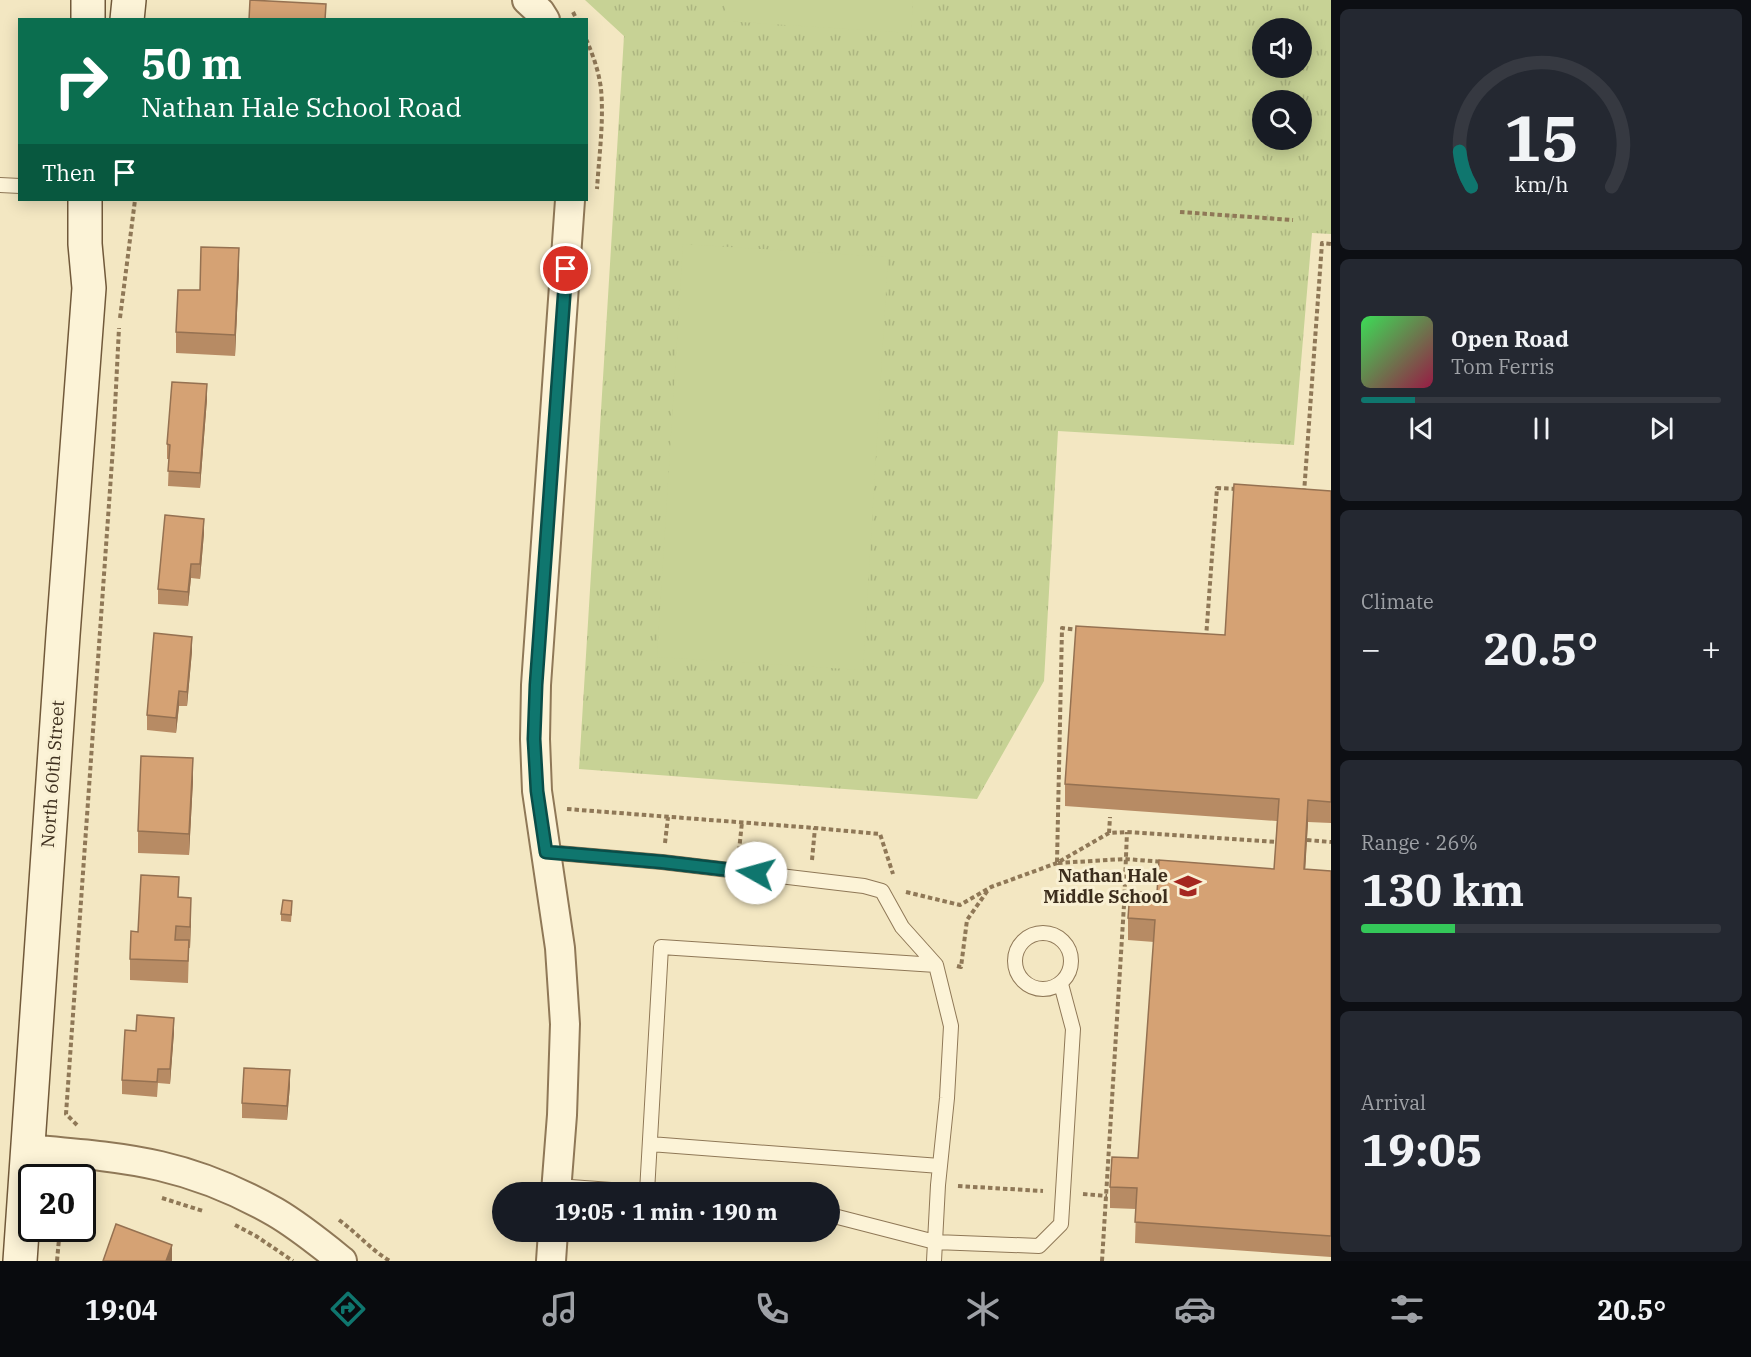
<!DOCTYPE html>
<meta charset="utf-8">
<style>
body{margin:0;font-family:"IBM Plex Serif",serif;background:#242831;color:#f1f3f6;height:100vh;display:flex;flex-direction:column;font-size:22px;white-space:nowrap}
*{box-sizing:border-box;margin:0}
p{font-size:20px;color:#9ea1a6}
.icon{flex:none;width:33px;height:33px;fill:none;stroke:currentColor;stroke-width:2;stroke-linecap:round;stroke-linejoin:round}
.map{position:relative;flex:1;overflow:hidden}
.sheet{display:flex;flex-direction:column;gap:9px;padding:9px;background:#0d0f14;width:420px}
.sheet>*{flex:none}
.banner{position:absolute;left:18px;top:18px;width:570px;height:183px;border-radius:0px;box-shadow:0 3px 15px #0003;background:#0b6e4f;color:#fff;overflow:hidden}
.controls{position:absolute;left:1252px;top:18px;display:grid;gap:12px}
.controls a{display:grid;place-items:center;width:60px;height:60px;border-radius:50%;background:#171b24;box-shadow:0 3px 15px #0003;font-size:30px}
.speed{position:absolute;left:18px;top:1164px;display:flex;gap:12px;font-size:30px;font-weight:700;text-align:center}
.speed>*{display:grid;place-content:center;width:78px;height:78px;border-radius:50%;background:#171b24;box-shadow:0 3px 15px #0003;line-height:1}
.speed .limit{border:3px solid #111;border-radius:9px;background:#fff;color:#111}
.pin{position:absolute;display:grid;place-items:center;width:51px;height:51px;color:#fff;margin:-26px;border:3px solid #fff;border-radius:50%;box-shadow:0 2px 6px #0007}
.me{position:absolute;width:66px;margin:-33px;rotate:277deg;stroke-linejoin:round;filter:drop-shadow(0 0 4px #0008)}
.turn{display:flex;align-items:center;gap:21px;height:126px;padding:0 24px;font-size:27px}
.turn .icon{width:78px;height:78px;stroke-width:2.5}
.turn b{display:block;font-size:42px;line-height:51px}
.then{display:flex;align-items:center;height:57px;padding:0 24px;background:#0003;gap:12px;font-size:22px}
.big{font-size:45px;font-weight:700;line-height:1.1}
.sheet .card{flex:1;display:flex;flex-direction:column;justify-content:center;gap:9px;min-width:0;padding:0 21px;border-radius:9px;background:#242831}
.sheet .dial{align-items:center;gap:0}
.dial svg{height:156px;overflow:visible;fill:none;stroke:#363941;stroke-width:7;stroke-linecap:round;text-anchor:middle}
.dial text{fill:#f1f3f6;stroke:none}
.song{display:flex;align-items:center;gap:18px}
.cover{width:72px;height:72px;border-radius:9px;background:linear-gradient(135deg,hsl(130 70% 55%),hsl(340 70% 35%))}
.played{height:6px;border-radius:3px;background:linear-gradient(90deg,#0f766e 15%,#363941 15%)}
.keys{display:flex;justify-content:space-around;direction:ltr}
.heat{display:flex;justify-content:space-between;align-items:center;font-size:33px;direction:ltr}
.charge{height:9px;border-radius:4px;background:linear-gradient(90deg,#34c759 26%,#363941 0)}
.trip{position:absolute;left:492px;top:1182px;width:348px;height:60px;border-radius:30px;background:#171b24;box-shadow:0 3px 15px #0003;font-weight:700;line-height:60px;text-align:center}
.tab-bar{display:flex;height:96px;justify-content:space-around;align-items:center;background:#090b0e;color:#9ea1a6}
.tab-bar .icon{width:42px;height:42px}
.tab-bar .on{color:#0f766e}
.tab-bar b{font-size:27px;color:#f1f3f6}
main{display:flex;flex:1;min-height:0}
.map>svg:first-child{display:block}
.grass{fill:url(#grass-tufts);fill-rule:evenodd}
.pitch{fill:#c7d295}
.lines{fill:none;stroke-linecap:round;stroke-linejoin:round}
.service-casing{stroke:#8f7857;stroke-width:16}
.minor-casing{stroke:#8f7857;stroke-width:32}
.secondary-casing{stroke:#71593a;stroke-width:36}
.path{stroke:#8f7857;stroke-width:4;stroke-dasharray:4.5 3;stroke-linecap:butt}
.service{stroke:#fcf3d7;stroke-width:14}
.minor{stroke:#fcf3d7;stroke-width:28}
.secondary{stroke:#fcf3d7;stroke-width:33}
.wall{fill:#b78b64}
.shaded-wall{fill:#957151}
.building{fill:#d5a274;stroke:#957151;stroke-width:1.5}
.route-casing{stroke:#0a4d48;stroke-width:15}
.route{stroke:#0f766e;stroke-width:10}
.labels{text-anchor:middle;stroke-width:6;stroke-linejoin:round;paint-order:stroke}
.street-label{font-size:18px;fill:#3d2e1d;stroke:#f9f0d3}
.poi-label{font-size:18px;font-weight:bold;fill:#3d2e1d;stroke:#f9f0d3;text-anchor:end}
</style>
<main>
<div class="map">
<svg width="1331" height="1261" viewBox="0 0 1331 1261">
<defs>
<pattern id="grass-tufts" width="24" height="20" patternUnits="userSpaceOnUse" patternTransform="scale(1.5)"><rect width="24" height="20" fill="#c7d295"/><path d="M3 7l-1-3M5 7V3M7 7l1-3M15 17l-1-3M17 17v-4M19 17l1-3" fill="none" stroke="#acb580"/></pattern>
</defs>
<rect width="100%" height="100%" fill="#f3e7c2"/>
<path class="grass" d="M585 0H1331V234L1312 233 1294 445 1058 431 1044 681 977 799 579 769 624 36ZM1263 28H1302V68H1263ZM1263 100H1302V140H1263Z"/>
<path class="pitch" d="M726 0H913L911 33 725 21Z
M683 244 888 257 863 670 657 657Z"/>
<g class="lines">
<defs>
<path id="service" d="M0 185 20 186
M546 852 662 862 864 886 882 891 902 927 936 965 951 1026 947 1098 938 1185 934 1261
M1015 961a28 28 0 1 1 56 0a28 28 0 1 1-56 0Z
M650 1144 940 1166
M557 1186 638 1192
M647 1192 661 947 936 965
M830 1215 935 1242 1039 1246 1061 1224 1073 1029 1061 984"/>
<path id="minor" d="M527 0 540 12 545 20
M27 1149C71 1153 117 1156 160 1166 199 1175 240 1192 275 1212 299 1226 321 1244 342 1261
M556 1192 562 1115 565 1024 560 948 537 791 535 739 536 685 570 200
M551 1261 553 1232"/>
<path id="secondary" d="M88 20V0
M127 20 129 0
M20 1261 63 635 89 288 85 244V200"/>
</defs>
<use href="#service" class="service-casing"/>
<use href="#minor" class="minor-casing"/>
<use href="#secondary" class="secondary-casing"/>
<path class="path" d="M573 12 577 20
M586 39C593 55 599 72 601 89 604 122 599 156 597 189
M1180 212 1293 220
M120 318 135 200
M1304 493 1322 243 1331 244
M1206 638 1217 488 1238 489
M567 809 815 828 880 834 893 874
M1109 833 1110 817
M1307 840 1331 842
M665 843 668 817
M739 851 742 822
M812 860 815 828
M1057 862 1062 628 1078 630
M1058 863 1125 859 1164 862
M906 892 960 905 991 887 1057 863 1109 833 1127 832 1277 842
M957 966 961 967 967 920 988 890
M77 1125 66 1114 113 447 119 328
M958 1186 1043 1191
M1083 1194 1107 1196
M162 1198 203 1211
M339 1220C357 1233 371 1250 390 1261
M235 1225 256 1236 293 1261
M57 1261 60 1228
M1102 1261 1124 905 1127 832"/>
<use href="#service" class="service"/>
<use href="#minor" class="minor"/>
<use href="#secondary" class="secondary"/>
</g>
<path class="wall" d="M239 270 235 356 176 353V332L200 290Z
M207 399 200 488 168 486 169 459H167V444Z
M1331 491V823L1308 822 1305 869 1331 871V1257L1135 1243 1136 1209 1110 1208V1187L1138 1158 1154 942 1128 940V918L1157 893 1274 869 1277 821 1065 806V784L1225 635Z
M204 533 200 579 191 578 188 606 158 604V589Z
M192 651 187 706H179L176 733 147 730V715Z
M193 780 189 855 138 853V831Z
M179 897 191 919 190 948H189L188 983 130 980V959L138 932Z
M292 908 291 922 281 921V914Z
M174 1032 170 1084 158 1083 157 1097 122 1094V1080Z
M290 1085 287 1120 242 1118V1103Z"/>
<path class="shaded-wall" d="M239 248V270L235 356V335Z
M207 384V399L200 488V473Z
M204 519V533L200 579V564Z
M191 564V578L188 606V592Z
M192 637V651L187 706V692Z
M179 691V706L176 733V718Z
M193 758V780L189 855V834Z
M1308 800V822L1304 891V869Z
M191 898V919L190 948V927Z
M174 1018V1032L170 1084V1069Z
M290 1070V1085L287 1120V1106Z
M172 1245V1261H166Z"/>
<path class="building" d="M250 0 326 4 325 20H249Z
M201 247 239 248 235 335 176 332 178 290H200Z
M172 382 207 384 200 473 168 471 170 445 167 444Z
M1234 484 1331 491V802L1308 800 1304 869 1331 871V1236L1135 1222 1137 1188 1110 1187 1112 1157 1138 1158 1155 920 1128 918 1130 891 1157 893 1159 860 1274 869 1279 799 1065 784 1076 626 1225 635Z
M165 515 204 519 200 564H191L188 592 158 589Z
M154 633 192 637 187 692 179 691 176 718 147 715Z
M141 756 193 758 189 834 138 831Z
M141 875 179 877 178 897 191 898 190 927 176 926 175 940H189L188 961 130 959 131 931 138 932Z
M283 900 292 901 291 915 281 914Z
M137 1015 174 1018 170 1069H158L157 1082 122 1080 125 1030 136 1031Z
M244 1068 290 1070 287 1106 242 1103Z
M116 1224 172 1245 166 1261H103Z"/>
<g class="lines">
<defs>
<path id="route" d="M566 269 536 685 534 739 537 791 546 852 662 862 756 873"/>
</defs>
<use href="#route" class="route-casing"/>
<use href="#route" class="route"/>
</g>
<defs>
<symbol id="school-bare" viewBox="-9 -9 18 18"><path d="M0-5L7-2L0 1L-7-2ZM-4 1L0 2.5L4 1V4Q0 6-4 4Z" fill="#a52720" stroke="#f9f0d3" stroke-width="2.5" paint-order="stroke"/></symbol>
</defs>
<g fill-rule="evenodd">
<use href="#school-bare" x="1169" y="867" width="38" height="38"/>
</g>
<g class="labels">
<g class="street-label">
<text transform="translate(53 774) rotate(-86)" y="6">North 60th Street</text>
</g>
<g class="poi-label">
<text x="1168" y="882">Nathan Hale<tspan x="1168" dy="21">Middle School</tspan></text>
</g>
</g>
</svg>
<div class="controls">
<a><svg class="icon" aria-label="sound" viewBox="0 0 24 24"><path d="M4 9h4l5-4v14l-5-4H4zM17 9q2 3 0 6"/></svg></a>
<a><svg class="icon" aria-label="search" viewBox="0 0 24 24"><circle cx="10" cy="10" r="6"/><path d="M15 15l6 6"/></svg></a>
</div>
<div class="speed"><div class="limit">20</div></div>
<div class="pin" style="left:566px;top:269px;background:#d93025"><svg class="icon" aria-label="arrive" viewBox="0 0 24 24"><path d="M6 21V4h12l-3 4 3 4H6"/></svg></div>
<svg class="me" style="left:756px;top:873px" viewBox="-20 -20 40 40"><circle r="19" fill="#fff"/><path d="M0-13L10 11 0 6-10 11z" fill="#0f766e"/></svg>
<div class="trip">19:05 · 1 min · 190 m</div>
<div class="banner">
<div class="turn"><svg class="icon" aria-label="right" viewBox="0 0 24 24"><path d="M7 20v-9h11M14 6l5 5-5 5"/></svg><div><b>50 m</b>Nathan Hale School Road</div></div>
<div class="then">Then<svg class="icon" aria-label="arrive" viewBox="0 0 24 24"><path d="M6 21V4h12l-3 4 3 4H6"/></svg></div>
</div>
</div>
<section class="sheet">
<div class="card dial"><svg viewBox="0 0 100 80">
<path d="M14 69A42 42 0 1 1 86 69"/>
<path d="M14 69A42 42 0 0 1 8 51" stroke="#0f766e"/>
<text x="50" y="56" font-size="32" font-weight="700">15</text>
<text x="50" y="72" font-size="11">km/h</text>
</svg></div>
<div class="card">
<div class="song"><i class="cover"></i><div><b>Open Road</b><p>Tom Ferris</p></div></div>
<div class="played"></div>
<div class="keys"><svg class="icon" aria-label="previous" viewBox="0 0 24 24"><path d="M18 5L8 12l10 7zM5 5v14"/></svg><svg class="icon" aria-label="pause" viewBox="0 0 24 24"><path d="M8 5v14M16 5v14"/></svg><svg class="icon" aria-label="next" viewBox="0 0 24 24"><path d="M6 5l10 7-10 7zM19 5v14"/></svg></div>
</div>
<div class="card"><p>Climate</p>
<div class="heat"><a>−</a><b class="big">20.5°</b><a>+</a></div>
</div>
<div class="card"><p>Range · 26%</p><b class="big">130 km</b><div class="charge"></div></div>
<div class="card"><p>Arrival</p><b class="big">19:05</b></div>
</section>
</main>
<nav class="tab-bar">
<b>19:04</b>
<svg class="icon on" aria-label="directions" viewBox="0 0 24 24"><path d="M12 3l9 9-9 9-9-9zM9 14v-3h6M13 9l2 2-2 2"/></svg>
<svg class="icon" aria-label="music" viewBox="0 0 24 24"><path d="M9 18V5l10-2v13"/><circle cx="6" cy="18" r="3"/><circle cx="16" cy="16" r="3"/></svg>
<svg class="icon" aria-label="phone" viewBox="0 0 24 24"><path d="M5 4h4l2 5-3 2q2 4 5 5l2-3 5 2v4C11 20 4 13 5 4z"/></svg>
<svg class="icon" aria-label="climate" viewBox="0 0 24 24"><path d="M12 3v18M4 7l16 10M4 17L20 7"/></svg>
<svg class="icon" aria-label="car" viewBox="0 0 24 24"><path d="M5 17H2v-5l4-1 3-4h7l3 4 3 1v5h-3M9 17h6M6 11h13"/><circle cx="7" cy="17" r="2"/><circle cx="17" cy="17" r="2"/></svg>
<svg class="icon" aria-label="filters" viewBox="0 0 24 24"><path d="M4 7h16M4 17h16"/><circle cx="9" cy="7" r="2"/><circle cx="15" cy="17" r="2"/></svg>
<b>20.5°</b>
</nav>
